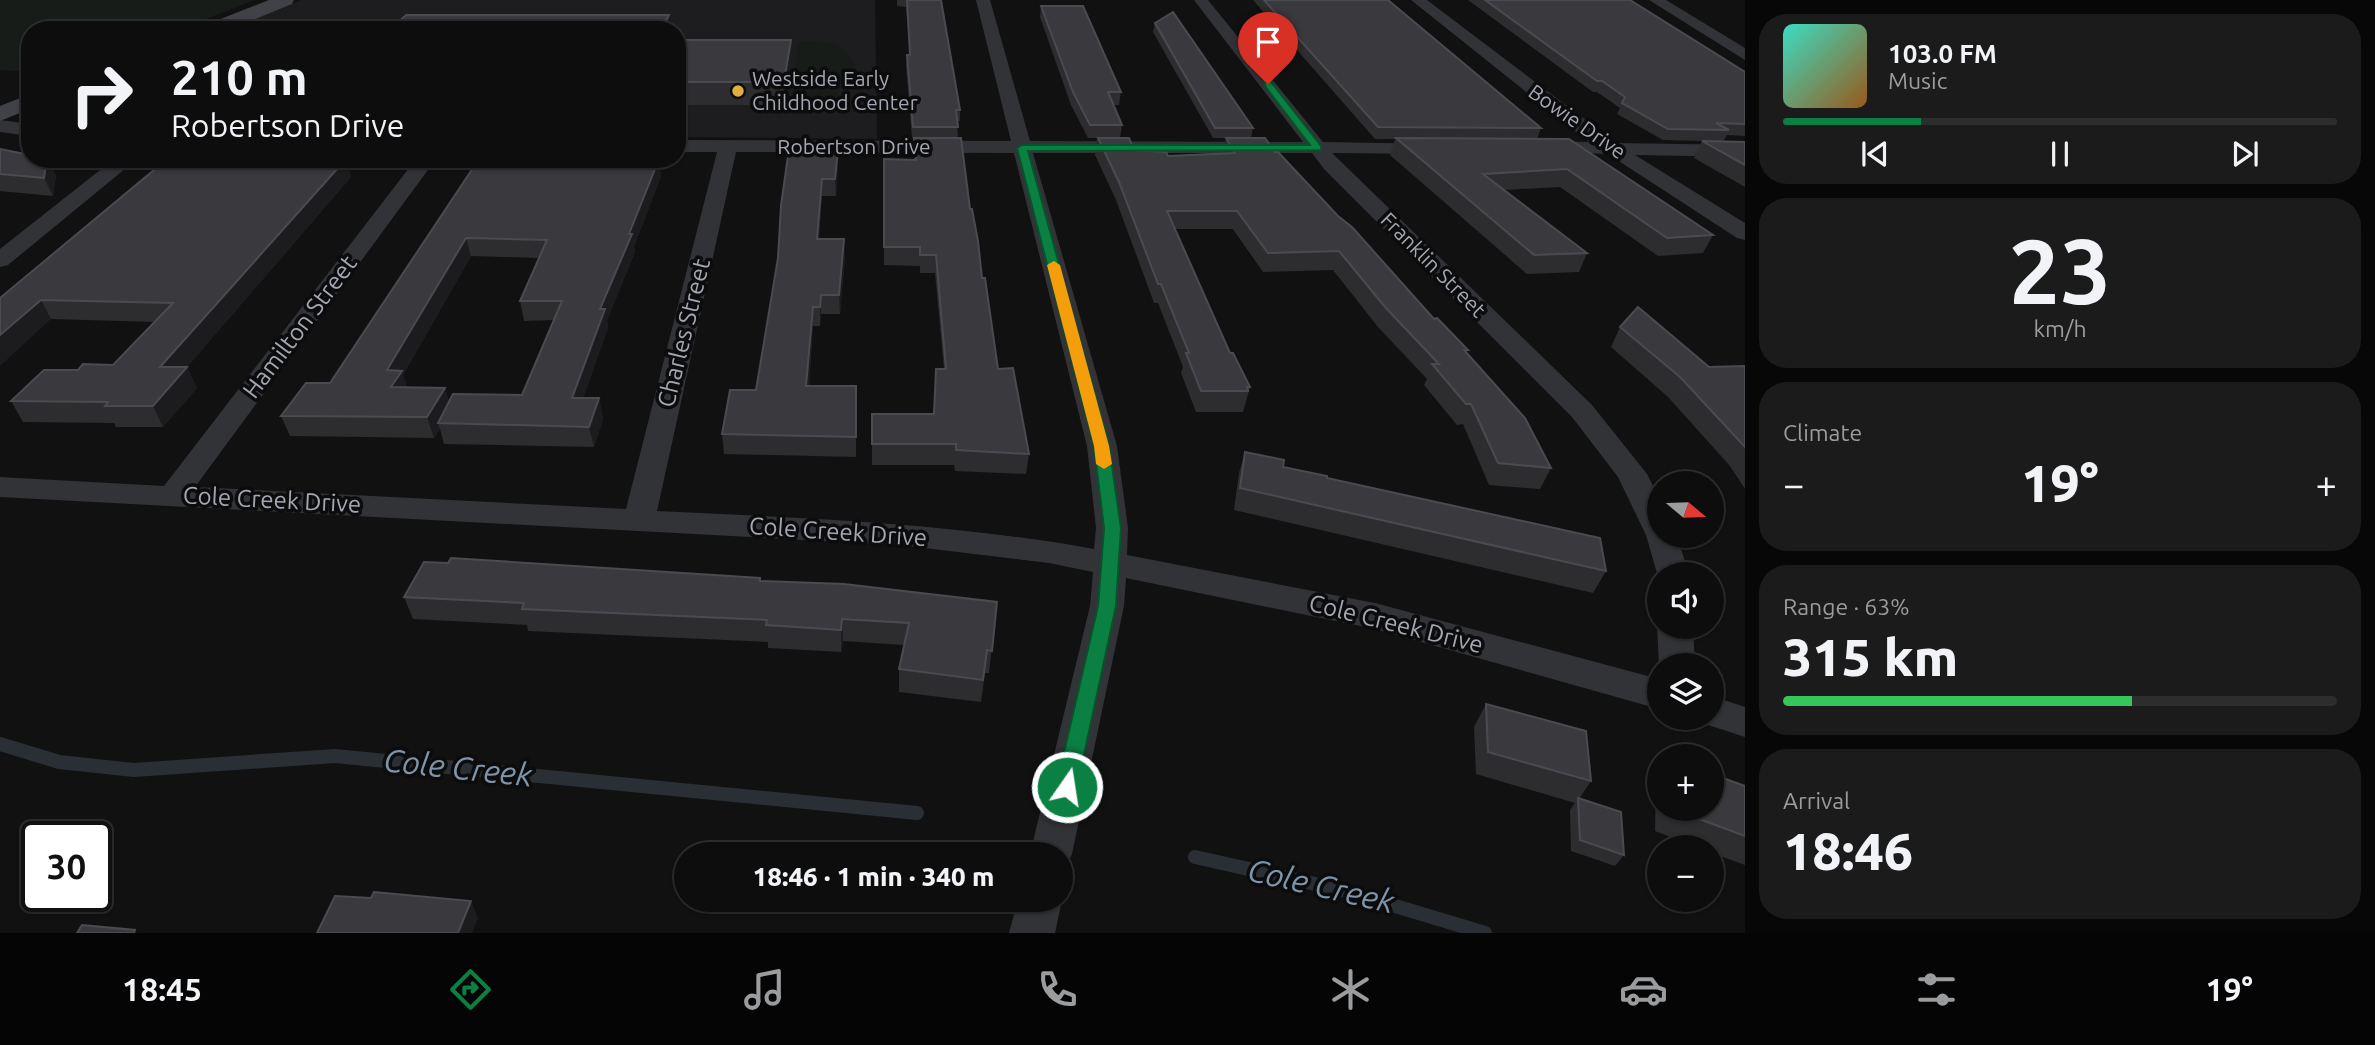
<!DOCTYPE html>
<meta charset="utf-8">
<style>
body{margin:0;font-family:Ubuntu,sans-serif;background:#1b1b1c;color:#f1f3f6;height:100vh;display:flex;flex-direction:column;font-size:26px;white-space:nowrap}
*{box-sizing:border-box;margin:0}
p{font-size:23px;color:#9a9c9e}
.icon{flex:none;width:38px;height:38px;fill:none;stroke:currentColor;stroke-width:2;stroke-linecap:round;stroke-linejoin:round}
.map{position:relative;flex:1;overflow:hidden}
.details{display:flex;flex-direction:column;gap:14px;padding:14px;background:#070708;width:630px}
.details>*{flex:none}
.hud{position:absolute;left:21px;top:21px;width:665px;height:147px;border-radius:28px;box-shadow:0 2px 5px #0004,0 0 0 2px #2d2d2e;background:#0d0d0e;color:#f1f3f6;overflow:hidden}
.needle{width:46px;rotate:109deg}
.buttons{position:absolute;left:1647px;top:471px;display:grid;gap:14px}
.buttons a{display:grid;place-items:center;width:77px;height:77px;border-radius:50%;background:#0d0d0e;box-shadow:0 2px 5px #0004,0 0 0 2px #2d2d2e;font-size:35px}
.speed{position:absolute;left:21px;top:821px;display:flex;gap:14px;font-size:35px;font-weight:700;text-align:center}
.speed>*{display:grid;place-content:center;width:91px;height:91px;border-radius:50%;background:#0d0d0e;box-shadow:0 2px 5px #0004,0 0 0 2px #2d2d2e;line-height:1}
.speed .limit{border:4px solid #111;border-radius:10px;background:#fff;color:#111}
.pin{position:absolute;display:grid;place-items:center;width:60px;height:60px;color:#fff;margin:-72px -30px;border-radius:50% 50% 50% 0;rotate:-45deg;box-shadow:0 0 7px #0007}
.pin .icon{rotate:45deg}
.me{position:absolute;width:77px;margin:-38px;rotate:13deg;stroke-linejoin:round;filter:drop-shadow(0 0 5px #0008)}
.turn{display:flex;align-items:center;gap:24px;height:147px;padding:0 35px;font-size:32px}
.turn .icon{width:91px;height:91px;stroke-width:2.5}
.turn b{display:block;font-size:49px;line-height:60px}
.big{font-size:52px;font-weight:800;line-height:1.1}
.details .widget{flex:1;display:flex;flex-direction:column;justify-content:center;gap:10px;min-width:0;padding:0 24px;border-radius:28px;background:#1b1b1c}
.details .dial{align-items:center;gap:0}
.dial b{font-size:91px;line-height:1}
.song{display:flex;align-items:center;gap:21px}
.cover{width:84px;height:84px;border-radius:10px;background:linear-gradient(135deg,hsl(170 70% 55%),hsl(30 70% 35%))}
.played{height:7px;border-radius:4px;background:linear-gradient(90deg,#0b8043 25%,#2d2d2e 25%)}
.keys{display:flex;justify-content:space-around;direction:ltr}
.heat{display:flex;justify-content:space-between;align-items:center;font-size:38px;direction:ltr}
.charge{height:10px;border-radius:5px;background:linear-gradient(90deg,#34c759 63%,#2d2d2e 0)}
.trip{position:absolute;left:674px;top:842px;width:399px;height:70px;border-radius:35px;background:#0d0d0e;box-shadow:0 2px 5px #0004,0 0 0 2px #2d2d2e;font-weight:800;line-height:70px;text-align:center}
.tab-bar{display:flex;height:112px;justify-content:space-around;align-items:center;background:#050506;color:#9a9c9e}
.tab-bar .icon{width:49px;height:49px}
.tab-bar .active{color:#0b8043}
.tab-bar b{font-size:32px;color:#f1f3f6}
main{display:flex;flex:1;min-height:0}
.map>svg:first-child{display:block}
.built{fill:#1d1d1f}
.green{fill:#181c19}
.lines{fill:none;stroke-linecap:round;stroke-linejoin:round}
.stream{stroke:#292f34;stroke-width:14}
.street{fill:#323337;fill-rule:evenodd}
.secondary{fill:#414247;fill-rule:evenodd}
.wall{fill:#2d2d30;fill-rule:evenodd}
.shaded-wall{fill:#1c1c1e}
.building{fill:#3a3a3e;stroke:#4a4b50;stroke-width:2}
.route{fill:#0b8043;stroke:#07532c;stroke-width:2}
.slow{fill:#f59e0b}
.poi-dot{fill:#dfae3c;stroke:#0c0c0d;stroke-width:2.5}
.labels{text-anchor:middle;stroke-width:7;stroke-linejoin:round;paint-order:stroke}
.far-poi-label{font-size:21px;fill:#a4a7b2;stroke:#0c0c0d;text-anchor:start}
.far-street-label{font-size:21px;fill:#a4a7b2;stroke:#0c0c0d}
.street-label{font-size:24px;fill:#a4a7b2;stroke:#0c0c0d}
.near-water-label{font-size:32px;font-style:italic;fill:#7d94aa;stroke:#0c0c0d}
</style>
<main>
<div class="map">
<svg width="1745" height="933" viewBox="0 0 1745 933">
<rect width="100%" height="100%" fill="#111112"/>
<path class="built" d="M301 0H875L877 139 677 137V30H227Z"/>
<path class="green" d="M0 0H255L177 30H30V72L0 70Z
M798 42C823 42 842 38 855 64L835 99H791Z"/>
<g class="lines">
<path class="stream" d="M0 744 59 762 134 770 335 756 917 813
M1195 857 1342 890 1485 933"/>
<path class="street" d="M976 0H990L1030 141 1303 142 1194 0H1208L1323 142 1440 144 1443 148 1440 152 1433 154 1332 153 1592 405 1647 474 1659 498V536H1677L1689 574H1659V580L1646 535 1618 477 1572 417 1324 169 1312 153H1033L1117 446 1128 528 1127 555 1375 603 1659 679V709L1375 629 1126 578 1124 606 1072 854 1066 868 1060 870V854H1030L1090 606 1093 572 1049 563 899 545 0 497V477L164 486 416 159H436L195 487 626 509 717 152H677V140L1011 141ZM736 152 1014 153 1087 446 1096 528 1094 549C950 523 803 518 657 511Z
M1411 0H1427L1616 143 1745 145V157L1635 155 1745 223V240L1737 238 1608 154 1535 151 1532 147 1542 141 1589 142Z
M1649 0H1666L1745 48V60Z
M0 120 30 124V136L0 132Z
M114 159H137L8 265 0 267V249Z
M1659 623V626H1693L1695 665H1659L1657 626Z
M1712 696 1745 707V737L1699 722 1696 718H1712Z
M1060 896 1062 900 1055 933H1009L1018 900H1060Z"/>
<path class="secondary" d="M269 0H294L292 4 228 30H200L203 26Z
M30 94V109L0 121V106Z"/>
</g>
<path class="wall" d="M897 0H941L960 110V121H957L958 138 982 278 998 369 1029 454 1026 474 955 471 954 465H872V414H934L944 369 935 273H920V266L884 265V159L914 160V138H929H912L906 65 907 55H910L906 7 897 6Z
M1253 0H1388L1541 128 1537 139 1713 235 1703 253 1658 256 1560 187 1504 190 1587 253 1579 272 1527 274 1390 155 1395 139H1375Z
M1468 0H1630L1745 72V136L1727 135 1723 142H1745V187L1694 158 1702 141 1663 140 1617 114 1620 108 1597 92H1593Z
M1041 6 1121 92 1119 105H1114L1122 125 1120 138 1134 150 1168 156 1223 154 1226 138H1213L1153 32 1155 23 1253 128 1251 138 1275 152 1338 216 1434 319 1468 350 1467 353 1551 468 1540 489 1489 485 1463 424 1457 425 1424 385 1427 379 1378 327 1333 270 1263 272 1233 229H1175L1230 353 1250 387 1243 412H1196L1181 373 1183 367 1158 303H1154L1116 200 1095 155 1097 138H1088L1071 105 1040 17Z
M677 40H791L792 62 785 105H677Z
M0 149 56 175 53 196 0 191Z
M838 150V166L836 196H822L819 239 845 257 840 314H821L820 326H813L809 386H856V457L724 454 722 434 756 390 778 258Z
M346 159 351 177 187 367 197 388 163 427H116L114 423 23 422 11 401 78 370 113 365 155 322 51 319 0 298Z
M479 159 661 176 634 247 635 252 607 320 608 328 583 398H599L603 419 594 447 444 444 440 429 434 438 290 436 281 416 330 383ZM471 256 539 258 520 301 524 321 554 320 522 395 449 402 445 388 407 387 403 375Z
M1620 327 1709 367 1745 366V489L1730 466 1668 397 1611 347Z
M1245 452 1283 467 1606 571 1593 593 1234 510 1239 473Z
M760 578 761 581 997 602 989 673H985L981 702 899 692V669L904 645 843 641 841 652 768 648V642L528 631 527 625 413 619 404 597Z
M1486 704 1591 781 1579 799 1624 855 1615 866 1571 851 1570 810 1575 803 1476 774 1474 727Z
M1659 778V808H1712L1745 786V865L1712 853V847H1696L1655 831 1656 783Z"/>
<path class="shaded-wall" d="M669 15 671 30H662Z
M791 40 792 62 785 105 784 82Z
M838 150V166L836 196 835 179Z
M47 159 56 175 53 196 44 178Z
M346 159 351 177 187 367 197 388 163 427 153 406 160 367Z
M659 159 661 176 634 247 635 252 607 320 608 328 576 419 572 398 600 309Z
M822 179V196L817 257V239Z
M466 238 471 256 403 375 408 391 398 407 387 370Z
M844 239 845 257 840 314 839 295Z
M821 295V314L820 326V307Z
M41 300 51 319 0 366V335Z
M813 307V326L807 406 806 386Z
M445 388 451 409 438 423 440 429 434 438 427 417Z
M599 398 603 419 594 447 589 427Z
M842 619 843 641 841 652V630Z
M471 901 478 918 472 933H458Z"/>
<path class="building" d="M907 0H941L960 110H956L958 127H913L907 55H910Z
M1264 0H1388L1541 128 1378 127Z
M1485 0H1630L1745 72V124L1716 123 1729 130 1668 129 1622 103 1625 97 1602 81H1597Z
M1041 6H1083L1121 92H1108L1122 125H1090L1073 92Z
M1173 12 1253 128H1215L1155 23Z
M406 15H669L662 30H390Z
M677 40H791L784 82H677Z
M914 138H961L970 209H972L978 241 982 278H985L998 369 1013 368 1029 454 956 450V444H872V414H934L936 369H946L936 255H920V247H884V159L916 160Z
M1098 138H1129L1134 150 1166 152 1168 156 1235 153 1226 138H1265L1275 152H1278L1338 216 1352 227 1434 319 1437 318 1468 350H1464L1525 418 1551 468 1498 463 1471 404H1466L1432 364H1439L1385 307 1339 251 1268 253 1237 211H1167L1230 353H1233L1250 387H1247L1248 391H1201L1186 353H1189L1161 284H1158L1119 182Z
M1396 138 1569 139 1713 235 1667 238 1567 169 1483 174 1587 253 1534 255Z
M1702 141 1745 142V165Z
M0 149 30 155V159H47L44 178 0 174Z
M789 149 838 150 835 179H822L817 239H844L839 295H821L820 307H813L806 386H856V437L722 434 730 390H756L778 258 781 205Z
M346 159 160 367H187L153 406H105L108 402 11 401 44 370H78L83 364 113 365 173 303 41 300 0 335V298L166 160Z
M479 159H659L629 234H632L600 309H605L572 398H599L589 427 438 423 453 394 522 395 562 301H520L547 240 466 238 387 370 402 371 391 387 445 388 427 417 281 416 306 383H330Z
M1638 307 1709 367 1745 366V447L1680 377 1620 327Z
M1245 452 1284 460 1283 467 1327 476V478L1600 538 1606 571 1240 488Z
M451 558 760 578V581L844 584 997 602 992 651 987 650 983 680 899 669 909 623 842 619 841 630 766 625 767 620 522 609 524 603 404 597 424 562 448 563Z
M1486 704 1586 731 1591 781 1488 752Z
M1712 774 1745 786V836L1672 809 1712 808Z
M1578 798 1621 812 1624 855 1580 840Z
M374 892 471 901 458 933H317L335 896 371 898Z
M82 925 135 930 134 933H77Z"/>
<path class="route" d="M1265 82H1271L1321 146V150L1028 151 1109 446 1121 528 1116 606 1077 787 1074 793 1067 796 1059 793 1056 787 1098 606 1104 528 1094 446 1017 148 1022 145H1310L1265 86Z"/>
<path class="slow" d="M1054 261 1060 265 1109 446 1112 464 1104 469 1096 464 1094 446 1047 265Z"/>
<circle class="poi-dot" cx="738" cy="91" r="7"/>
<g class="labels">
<g class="far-poi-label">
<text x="752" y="86">Westside Early<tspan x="752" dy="24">Childhood Center</tspan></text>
</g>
<g class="far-street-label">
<text transform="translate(1577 122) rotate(35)" y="7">Bowie Drive</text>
<text x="854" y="154">Robertson Drive</text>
<text transform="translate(1433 265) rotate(45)" y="7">Franklin Street</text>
</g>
<g class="street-label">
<text transform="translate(300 327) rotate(-53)" y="8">Hamilton Street</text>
<text transform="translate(684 333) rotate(-76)" y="8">Charles Street</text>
<text transform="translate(272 500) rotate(3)" y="8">Cole Creek Drive</text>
<text transform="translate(838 532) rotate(4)" y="8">Cole Creek Drive</text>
<text transform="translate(1396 624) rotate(14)" y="8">Cole Creek Drive</text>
</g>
<g class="near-water-label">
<text transform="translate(458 768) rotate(6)" y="11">Cole Creek</text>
<text transform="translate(1321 886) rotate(13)" y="11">Cole Creek</text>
</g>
</g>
</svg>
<div class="buttons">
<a><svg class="needle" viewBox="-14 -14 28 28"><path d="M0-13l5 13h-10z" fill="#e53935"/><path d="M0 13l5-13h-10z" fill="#9a9c9e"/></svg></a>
<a><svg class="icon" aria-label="sound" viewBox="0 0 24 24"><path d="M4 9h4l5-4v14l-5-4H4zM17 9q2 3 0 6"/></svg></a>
<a><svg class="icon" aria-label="layers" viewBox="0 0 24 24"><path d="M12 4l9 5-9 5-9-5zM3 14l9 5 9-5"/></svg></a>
<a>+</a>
<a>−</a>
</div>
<div class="speed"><div class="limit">30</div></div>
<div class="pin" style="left:1268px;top:84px;background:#d93025"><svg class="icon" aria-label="arrive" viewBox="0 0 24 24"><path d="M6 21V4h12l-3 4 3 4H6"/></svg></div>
<svg class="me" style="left:1067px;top:787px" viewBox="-20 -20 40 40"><circle r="17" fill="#0b8043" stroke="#fff" stroke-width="3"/><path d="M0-11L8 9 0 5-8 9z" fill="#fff"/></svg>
<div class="trip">18:46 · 1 min · 340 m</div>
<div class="hud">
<div class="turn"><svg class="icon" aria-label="right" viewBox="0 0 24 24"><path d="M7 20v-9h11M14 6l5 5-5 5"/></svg><div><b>210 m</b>Robertson Drive</div></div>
</div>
</div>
<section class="details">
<div class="widget">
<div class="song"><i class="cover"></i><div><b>103.0 FM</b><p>Music</p></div></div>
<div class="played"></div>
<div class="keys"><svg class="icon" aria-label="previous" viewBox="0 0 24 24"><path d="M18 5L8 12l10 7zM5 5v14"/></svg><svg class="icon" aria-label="pause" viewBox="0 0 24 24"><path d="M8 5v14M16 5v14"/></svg><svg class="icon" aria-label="next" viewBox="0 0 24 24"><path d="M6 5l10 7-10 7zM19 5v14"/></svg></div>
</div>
<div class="widget dial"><b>23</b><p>km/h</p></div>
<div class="widget"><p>Climate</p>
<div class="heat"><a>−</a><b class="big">19°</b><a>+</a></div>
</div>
<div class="widget"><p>Range · 63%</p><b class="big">315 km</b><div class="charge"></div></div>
<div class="widget"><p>Arrival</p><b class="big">18:46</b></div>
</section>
</main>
<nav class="tab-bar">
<b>18:45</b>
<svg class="icon active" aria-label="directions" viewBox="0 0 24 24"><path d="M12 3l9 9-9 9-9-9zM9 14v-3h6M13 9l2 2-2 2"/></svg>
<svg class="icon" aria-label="music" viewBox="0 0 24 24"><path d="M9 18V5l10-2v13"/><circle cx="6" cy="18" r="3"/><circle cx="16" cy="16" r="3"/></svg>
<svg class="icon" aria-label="phone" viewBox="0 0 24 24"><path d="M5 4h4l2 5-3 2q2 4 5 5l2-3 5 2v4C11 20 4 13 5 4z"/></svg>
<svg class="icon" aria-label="climate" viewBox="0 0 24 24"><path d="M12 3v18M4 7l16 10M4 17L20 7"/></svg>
<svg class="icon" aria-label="car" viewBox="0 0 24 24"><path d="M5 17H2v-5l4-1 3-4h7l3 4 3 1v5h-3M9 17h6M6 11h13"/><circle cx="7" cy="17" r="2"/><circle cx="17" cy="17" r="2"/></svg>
<svg class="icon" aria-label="filters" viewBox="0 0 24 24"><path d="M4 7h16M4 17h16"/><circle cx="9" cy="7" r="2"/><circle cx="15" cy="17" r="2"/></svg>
<b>19°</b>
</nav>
